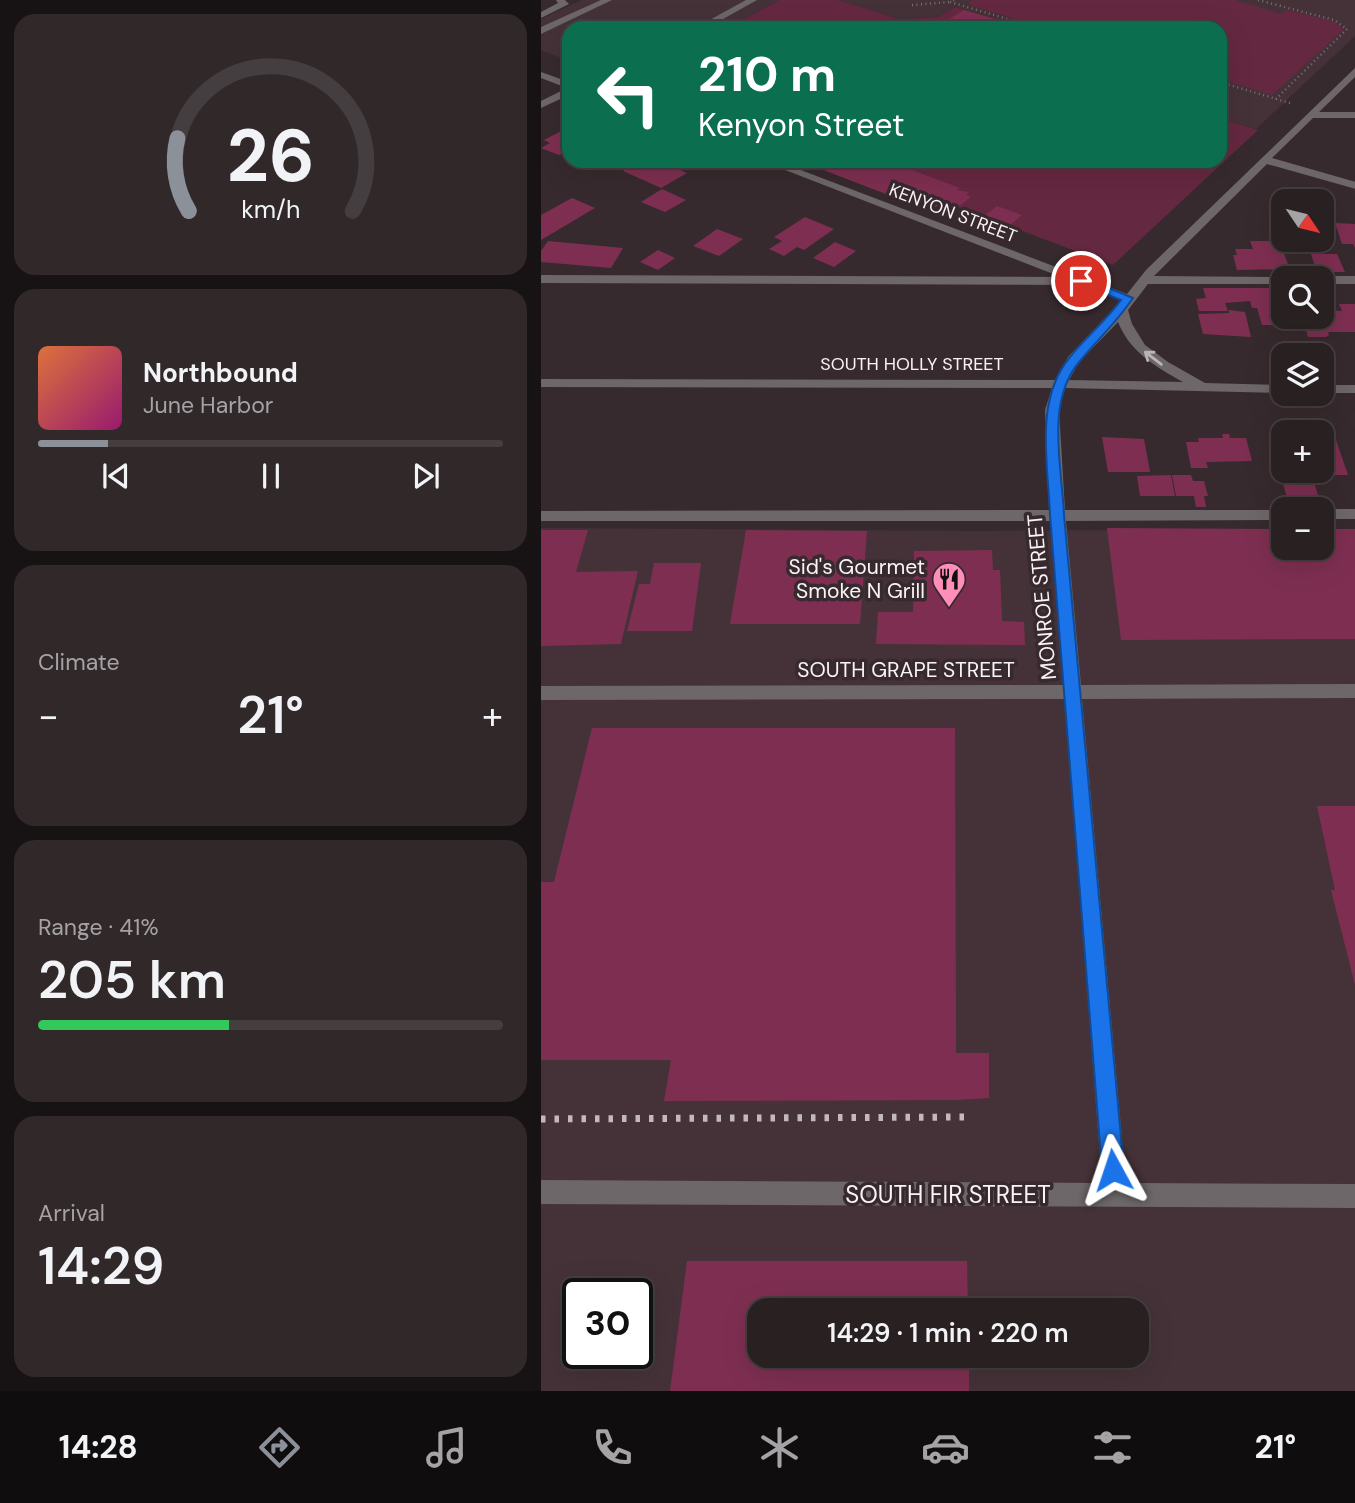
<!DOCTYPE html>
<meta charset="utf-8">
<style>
body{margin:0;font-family:"DM Sans",sans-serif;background:#31282a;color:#f1f3f6;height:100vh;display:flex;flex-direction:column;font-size:26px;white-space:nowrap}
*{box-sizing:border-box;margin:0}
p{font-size:23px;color:#a5a3a5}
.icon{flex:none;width:38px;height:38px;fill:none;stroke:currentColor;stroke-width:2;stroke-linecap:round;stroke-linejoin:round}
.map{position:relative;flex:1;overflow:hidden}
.sheet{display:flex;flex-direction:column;gap:14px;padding:14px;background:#171213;width:541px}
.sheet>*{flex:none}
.guide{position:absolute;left:21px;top:21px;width:665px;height:147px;border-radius:21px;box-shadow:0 7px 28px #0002,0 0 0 2px #453e40;background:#0b6e4f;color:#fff;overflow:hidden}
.needle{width:46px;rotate:125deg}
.tools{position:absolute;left:730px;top:189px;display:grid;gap:14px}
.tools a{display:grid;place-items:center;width:63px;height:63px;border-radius:14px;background:#292022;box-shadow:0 7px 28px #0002,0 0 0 2px #453e40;font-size:35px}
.speed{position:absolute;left:21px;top:1278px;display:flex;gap:14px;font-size:35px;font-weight:700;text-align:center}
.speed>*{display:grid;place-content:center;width:91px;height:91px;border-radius:50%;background:#292022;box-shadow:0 7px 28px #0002,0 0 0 2px #453e40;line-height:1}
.speed .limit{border:4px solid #111;border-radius:10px;background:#fff;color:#111}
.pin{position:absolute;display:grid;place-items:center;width:60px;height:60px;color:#fff;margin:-30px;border:4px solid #fff;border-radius:50%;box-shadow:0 2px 7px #0007}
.me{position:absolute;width:77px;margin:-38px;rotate:355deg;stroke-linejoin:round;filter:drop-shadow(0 0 5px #0008)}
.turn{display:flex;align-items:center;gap:24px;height:147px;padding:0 21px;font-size:32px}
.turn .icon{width:91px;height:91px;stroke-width:2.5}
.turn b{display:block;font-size:49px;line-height:60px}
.big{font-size:52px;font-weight:600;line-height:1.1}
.sheet .card{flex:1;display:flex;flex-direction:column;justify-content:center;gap:10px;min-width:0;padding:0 24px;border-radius:21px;background:#31282a}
.sheet .dial{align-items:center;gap:0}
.dial svg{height:182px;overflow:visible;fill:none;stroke:#453e40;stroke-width:7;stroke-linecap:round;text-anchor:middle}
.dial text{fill:#f1f3f6;stroke:none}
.song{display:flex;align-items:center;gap:21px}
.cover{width:84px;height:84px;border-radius:10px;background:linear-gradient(135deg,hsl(20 70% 55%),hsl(320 70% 35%))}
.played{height:7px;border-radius:4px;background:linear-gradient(90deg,#8c9099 15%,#453e40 15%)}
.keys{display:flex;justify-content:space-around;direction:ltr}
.heat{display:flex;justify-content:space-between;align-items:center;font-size:38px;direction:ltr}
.charge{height:10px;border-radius:5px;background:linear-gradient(90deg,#34c759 41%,#453e40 0)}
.trip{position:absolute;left:206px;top:1298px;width:402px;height:70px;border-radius:21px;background:#292022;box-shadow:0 7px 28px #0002,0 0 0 2px #453e40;font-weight:600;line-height:70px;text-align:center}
.tabs{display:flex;height:112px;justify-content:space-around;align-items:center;background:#100d0e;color:#a5a3a5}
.tabs .icon{width:49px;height:49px}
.tabs .current{color:#8c9099}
.tabs b{font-size:32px;color:#f1f3f6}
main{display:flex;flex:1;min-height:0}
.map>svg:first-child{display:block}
.built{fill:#453239;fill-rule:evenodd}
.green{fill:#652841}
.building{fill:#7e2f51}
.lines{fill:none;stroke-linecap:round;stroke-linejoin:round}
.path{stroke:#7b6f73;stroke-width:2.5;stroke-dasharray:1 3.5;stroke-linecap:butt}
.minor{fill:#6d6769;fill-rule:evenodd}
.rail{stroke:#c3b9bc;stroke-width:7;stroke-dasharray:4.5 9;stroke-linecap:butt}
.oneway{stroke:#bbb3b6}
.route{fill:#1a73e8;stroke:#114b97;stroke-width:2}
.labels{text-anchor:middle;stroke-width:7;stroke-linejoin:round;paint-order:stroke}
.far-street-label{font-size:18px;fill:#fbf2f5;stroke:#372a2e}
.poi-label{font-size:21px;fill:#fbf2f5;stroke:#372a2e;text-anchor:end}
.street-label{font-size:21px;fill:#fbf2f5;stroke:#372a2e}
.near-street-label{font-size:24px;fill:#fbf2f5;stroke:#372a2e}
</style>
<main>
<section class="sheet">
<div class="card dial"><svg viewBox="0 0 100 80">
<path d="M14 69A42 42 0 1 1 86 69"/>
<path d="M14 69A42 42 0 0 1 9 37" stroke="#8c9099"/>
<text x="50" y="56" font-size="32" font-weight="700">26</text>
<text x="50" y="72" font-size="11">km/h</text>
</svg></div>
<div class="card">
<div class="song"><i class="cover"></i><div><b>Northbound</b><p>June Harbor</p></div></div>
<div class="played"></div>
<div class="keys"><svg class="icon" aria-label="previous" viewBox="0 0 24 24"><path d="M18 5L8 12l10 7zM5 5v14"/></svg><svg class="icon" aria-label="pause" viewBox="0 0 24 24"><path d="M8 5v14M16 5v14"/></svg><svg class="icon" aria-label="next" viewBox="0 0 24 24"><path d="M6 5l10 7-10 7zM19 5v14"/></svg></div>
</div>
<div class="card"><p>Climate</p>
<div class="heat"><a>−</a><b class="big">21°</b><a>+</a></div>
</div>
<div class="card"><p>Range · 41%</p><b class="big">205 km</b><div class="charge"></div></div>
<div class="card"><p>Arrival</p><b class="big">14:29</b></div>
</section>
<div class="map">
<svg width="815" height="1391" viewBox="0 0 815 1391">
<rect width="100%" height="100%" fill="#372a2e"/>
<path class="built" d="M41 0H239L186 28H28V61L0 50V19Z
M297 0H814V36L715 129 679 118V28H485L414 7 397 17 377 18 367 22Z
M0 528 435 531 742 529V548H780L814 529V1391H0ZM37 1293H96V1353H37ZM219 1311H597V1356H219Z"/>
<path class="green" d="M239 0H297L367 22 377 18 397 17 414 7 485 28H186Z
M431 0H694L740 14 746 10 794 22 803 29 731 95 679 79V28H505L431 6 427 3Z
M679 118 717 130 572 265 294 161H679Z"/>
<path class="building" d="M423 10 482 27V28H394Z
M26 128 28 129V150L18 155 0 148 9 143 3 140Z
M100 161H118L146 173 120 188 82 171Z
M259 161H347L419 188 415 190 428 192 425 195 430 197 411 212 396 206 389 211Z
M121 189 145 200 124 212 100 202Z
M31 198 54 208 0 240V215Z
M456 206 481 215 468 226 442 217Z
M739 213 742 214V235L729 231 734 226 728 224Z
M264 217 293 229 263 250 256 247 243 256 228 249 241 241 233 237Z
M794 223 815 224V250L812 244H801Z
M176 229 202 239 178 256 152 246Z
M7 241 82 248 70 268 0 262V251Z
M709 241H738L749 269 696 270 692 255H696L694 249H712Z
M294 242 315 251 293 267 272 258Z
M117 250 134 258 117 270 99 262Z
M770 254H796L804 272H776Z
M662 288H728L731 298H734L738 309H742V317H746L749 325H721L716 308H711L709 301 684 303 687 311H658L655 299 665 298Z
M798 304H814L815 332H787L788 335 785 337H767L761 317H780V310L801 311Z
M688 310 704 312 710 337 662 334 657 314 688 313Z
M681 434H688L689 438H705L711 461 665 462 667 468H650L645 442H658L657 438H682Z
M561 437 603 439 609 472H567Z
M780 437H794L807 475H786L784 467H780Z
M737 466H742V471H769L779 501H747Z
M630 475 634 496H599L596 476Z
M631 475H650L652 481H663L667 496H663L665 507H655L653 496H635Z
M566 528 742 529V548H780V529H815V639L580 640Z
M0 530H47L35 572 97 571 80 644 0 646Z
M205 530 326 531 319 624H189Z
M451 550 452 570H459L461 621 483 622 484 645 335 644 337 612H372L373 551Z
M113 563H160L151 631H86L98 584H109Z
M51 728H414L415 1053H448V1098L416 1100 123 1101 130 1060H0V882H13Z
M776 806H815V989L790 890H794Z
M146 1261H426L427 1311H219V1356H428V1391H129Z"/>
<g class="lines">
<path class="path" d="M413 0 409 2 497 28
M717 0 793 20 806 29 735 99
M371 5 409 2
M679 82 752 104"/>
<path class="minor" d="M15 0H24L28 4 0 18V12L17 3Z
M60 0H71L0 34V27Z
M205 0H216L166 28H154Z
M815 67V76L778 112H815V118H772L731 158 815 182V189L726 164 613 276 746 277 742 278V284H607L587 310 591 324 604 345 627 362 664 383 742 385V393L524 388 518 410 524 510H742V520L525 521 540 685 815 684V698L541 699 585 1183 815 1184V1208L0 1204V1180L561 1183 524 699 0 700V686L523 685 510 521H0V511L509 510 504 410 511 388 0 387V379L515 380 527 357 581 300 540 285 0 283V275L520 277 221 161H236L586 294 605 270ZM577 322C589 352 615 367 642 382L528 380 538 362Z
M0 72 28 82V95L0 108V101L26 88 0 78Z
M780 276H815V284H780V278H775Z
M780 385H815V393H780Z
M778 509H815V519H780V509Z"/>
<path class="rail" d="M0 1119 426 1117"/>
</g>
<defs><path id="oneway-shaft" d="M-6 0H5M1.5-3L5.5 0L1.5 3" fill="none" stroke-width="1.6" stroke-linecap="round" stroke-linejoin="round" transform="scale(1.75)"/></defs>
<use class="oneway" href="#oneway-shaft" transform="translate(612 358) rotate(-143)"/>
<path class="route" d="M536 278H544L592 298C575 323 557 339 539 361 504 401 521 466 523 515L583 1170 580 1177 572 1180 565 1177 561 1170 509 515C507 463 493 400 529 357 545 337 565 321 580 300L536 283Z"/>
<defs>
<symbol id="restaurant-pin" viewBox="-11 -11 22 30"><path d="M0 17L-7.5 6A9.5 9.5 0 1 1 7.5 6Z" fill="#ff8eb9" stroke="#372a2e"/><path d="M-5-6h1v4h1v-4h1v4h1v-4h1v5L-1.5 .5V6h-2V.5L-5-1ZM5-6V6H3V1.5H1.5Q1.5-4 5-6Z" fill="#111"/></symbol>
</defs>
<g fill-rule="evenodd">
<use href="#restaurant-pin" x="389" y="560" width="38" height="52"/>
</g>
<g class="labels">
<g class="far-street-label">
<text transform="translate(412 213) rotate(21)" y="6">KENYON STREET</text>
<text x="371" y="370">SOUTH HOLLY STREET</text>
</g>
<g class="poi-label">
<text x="384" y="574">Sid's Gourmet<tspan x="384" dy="24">Smoke N Grill</tspan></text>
</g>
<g class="street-label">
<text transform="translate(501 597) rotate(-95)" y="7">MONROE STREET</text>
<text x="365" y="677">SOUTH GRAPE STREET</text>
</g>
<g class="near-street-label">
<text x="407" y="1203">SOUTH FIR STREET</text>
</g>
</g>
</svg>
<div class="tools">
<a><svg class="needle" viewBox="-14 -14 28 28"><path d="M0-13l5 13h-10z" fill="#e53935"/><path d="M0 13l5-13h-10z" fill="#a5a3a5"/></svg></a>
<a><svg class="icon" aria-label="search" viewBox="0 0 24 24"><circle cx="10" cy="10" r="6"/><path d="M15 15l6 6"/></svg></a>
<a><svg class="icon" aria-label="layers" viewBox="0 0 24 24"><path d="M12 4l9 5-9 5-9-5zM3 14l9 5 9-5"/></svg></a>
<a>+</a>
<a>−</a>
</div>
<div class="speed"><div class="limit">30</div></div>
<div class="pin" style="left:540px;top:281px;background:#d93025"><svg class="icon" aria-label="arrive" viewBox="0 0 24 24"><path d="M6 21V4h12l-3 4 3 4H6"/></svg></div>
<svg class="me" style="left:572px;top:1170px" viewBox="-20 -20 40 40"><path d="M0-17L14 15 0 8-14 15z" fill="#1a73e8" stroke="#fff" stroke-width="4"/></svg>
<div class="trip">14:29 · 1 min · 220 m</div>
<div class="guide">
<div class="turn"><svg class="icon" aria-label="left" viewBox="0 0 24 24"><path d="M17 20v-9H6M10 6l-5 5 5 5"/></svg><div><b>210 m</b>Kenyon Street</div></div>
</div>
</div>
</main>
<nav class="tabs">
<b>14:28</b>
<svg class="icon current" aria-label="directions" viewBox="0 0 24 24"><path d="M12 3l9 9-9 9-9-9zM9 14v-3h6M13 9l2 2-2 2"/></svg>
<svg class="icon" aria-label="music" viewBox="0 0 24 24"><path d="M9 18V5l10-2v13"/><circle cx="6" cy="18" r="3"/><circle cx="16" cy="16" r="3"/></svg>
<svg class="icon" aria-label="phone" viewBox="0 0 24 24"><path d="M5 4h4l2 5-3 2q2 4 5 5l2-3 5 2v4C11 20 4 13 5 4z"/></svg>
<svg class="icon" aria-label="climate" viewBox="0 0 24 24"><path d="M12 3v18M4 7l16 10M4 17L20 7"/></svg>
<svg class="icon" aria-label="car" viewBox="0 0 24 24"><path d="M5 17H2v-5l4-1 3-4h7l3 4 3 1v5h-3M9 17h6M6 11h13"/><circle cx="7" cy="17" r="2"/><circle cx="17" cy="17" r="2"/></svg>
<svg class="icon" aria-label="filters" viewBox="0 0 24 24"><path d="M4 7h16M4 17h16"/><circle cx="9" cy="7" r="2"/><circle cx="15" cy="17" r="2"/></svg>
<b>21°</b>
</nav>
